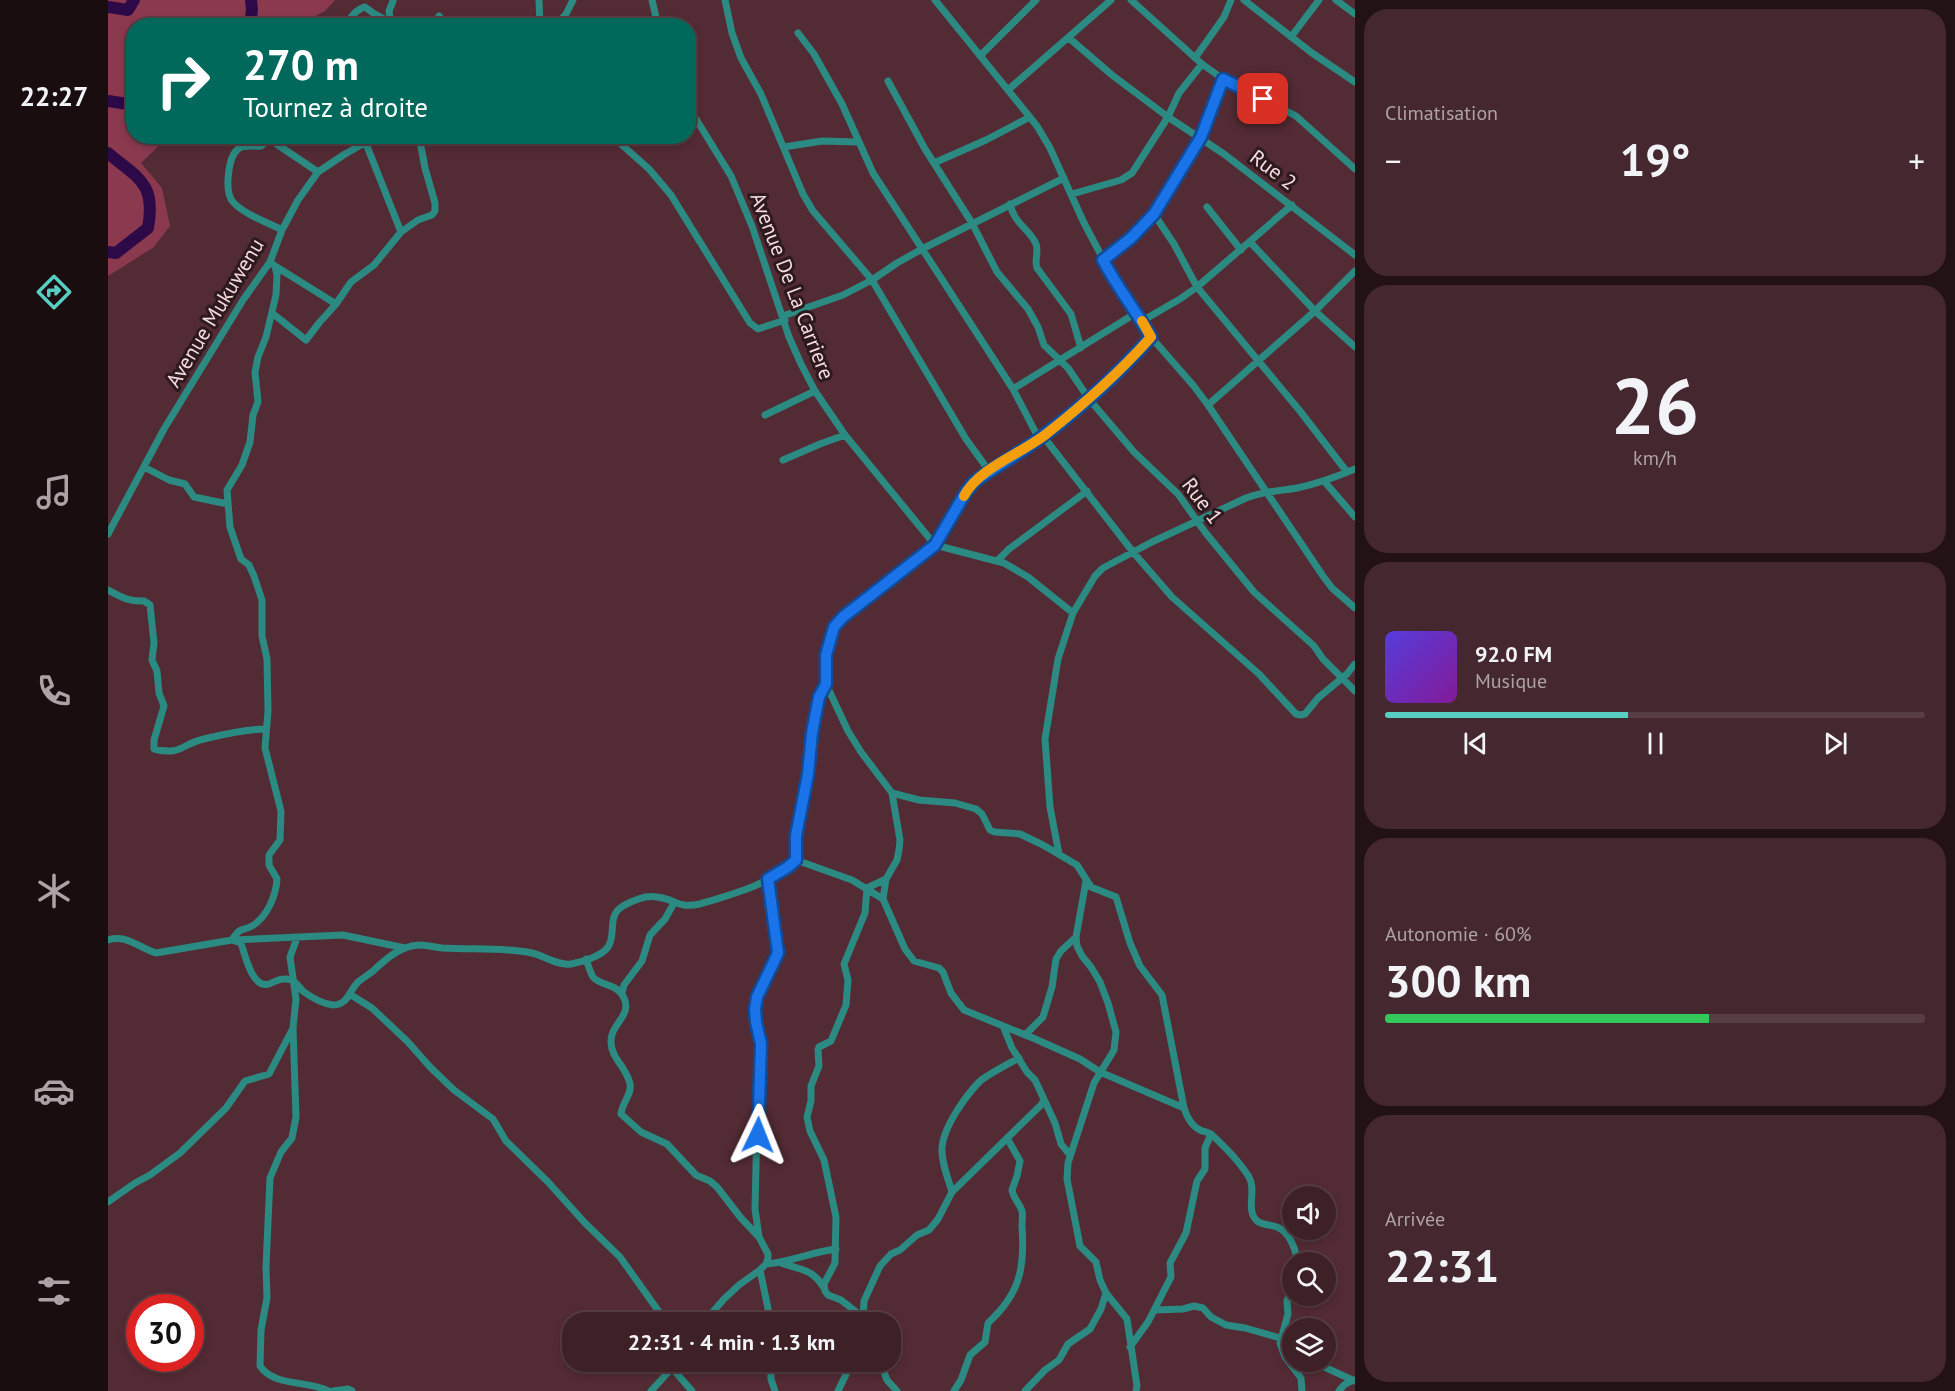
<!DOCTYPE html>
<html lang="fr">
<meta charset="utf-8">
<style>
body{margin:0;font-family:"PT Sans",sans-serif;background:#45282f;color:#f1f3f6;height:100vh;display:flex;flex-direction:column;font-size:22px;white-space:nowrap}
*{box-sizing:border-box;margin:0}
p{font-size:20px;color:#ada3a7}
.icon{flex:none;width:33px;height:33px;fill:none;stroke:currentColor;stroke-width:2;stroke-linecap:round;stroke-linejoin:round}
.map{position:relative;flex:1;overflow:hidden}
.drawer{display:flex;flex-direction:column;gap:9px;padding:9px;background:#221215;width:600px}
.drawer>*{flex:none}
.hud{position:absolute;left:18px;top:18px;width:570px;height:126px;border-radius:24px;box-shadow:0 3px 9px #0003,0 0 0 2px #573e44;background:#00695c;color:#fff;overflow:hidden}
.buttons{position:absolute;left:1174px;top:1186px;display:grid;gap:12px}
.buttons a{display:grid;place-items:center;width:54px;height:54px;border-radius:50%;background:#3e2027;box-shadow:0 3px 9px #0003,0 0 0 2px #573e44;font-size:30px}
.speed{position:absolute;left:18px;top:1294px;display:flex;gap:12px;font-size:30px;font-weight:700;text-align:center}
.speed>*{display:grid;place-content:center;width:78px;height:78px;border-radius:50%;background:#3e2027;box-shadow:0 3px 9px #0003,0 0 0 2px #573e44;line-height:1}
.speed .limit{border:9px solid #d22;background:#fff;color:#111}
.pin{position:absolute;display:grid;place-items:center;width:51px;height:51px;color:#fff;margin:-26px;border-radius:12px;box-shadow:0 3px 9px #0006}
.me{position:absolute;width:66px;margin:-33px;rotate:2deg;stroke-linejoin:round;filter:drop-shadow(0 0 4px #0008)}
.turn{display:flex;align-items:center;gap:21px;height:126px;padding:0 18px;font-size:27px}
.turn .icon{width:78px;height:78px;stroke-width:2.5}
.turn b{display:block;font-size:42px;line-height:51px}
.big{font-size:45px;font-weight:600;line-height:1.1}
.drawer .card{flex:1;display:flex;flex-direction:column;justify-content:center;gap:9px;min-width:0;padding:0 21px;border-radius:24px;background:#45282f}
.drawer .dial{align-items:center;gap:0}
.dial b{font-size:78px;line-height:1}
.song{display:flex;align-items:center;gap:18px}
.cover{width:72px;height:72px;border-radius:9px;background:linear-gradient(135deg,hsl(250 70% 55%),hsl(290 70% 35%))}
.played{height:6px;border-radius:3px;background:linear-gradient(90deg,#57cec2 45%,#573e44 45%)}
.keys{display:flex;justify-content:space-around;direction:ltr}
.heat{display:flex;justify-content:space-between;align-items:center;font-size:33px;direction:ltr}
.charge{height:9px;border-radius:4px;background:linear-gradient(90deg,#34c759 60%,#573e44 0)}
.trip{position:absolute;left:454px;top:1312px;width:339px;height:60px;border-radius:24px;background:#3e2027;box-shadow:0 3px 9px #0003,0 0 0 2px #573e44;font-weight:600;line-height:60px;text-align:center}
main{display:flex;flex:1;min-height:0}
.tab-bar{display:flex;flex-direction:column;width:108px;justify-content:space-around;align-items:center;background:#190d10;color:#ada3a7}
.tab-bar .icon{width:42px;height:42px}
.tab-bar .on{color:#57cec2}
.tab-bar b{font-size:27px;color:#f1f3f6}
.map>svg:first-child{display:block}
.green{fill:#8b394f}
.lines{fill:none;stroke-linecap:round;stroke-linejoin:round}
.river{stroke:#2d0947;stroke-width:12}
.minor{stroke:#2b8a81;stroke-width:7}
.route-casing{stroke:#114b97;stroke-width:15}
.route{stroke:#1a73e8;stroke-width:10}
.slow{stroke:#f59e0b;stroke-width:10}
.labels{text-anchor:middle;stroke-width:6;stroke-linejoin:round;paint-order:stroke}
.street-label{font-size:21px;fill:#f6dbdf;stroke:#2d1a1e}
</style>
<main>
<nav class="tab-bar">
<b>22:27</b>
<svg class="icon on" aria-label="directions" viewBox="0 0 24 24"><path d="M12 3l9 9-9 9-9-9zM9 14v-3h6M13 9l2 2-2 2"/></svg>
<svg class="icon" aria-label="music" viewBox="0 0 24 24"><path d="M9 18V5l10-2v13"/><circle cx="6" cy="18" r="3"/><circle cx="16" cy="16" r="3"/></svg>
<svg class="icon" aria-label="phone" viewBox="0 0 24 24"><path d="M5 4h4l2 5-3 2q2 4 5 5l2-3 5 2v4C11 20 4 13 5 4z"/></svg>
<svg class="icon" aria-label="climate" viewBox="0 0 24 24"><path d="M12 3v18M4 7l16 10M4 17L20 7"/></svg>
<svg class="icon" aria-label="car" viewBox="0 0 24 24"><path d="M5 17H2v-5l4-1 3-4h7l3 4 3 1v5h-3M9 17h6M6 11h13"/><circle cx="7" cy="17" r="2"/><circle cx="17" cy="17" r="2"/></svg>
<svg class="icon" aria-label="filters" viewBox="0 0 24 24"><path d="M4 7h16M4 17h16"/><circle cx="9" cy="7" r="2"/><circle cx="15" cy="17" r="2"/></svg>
</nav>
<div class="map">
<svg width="1247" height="1391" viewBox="0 0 1247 1391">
<rect width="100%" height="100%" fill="#532b34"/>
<path class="green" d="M0 0H227L217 11 190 25 26 26V136L60 137 33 163 54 188 62 226 46 247 0 276Z"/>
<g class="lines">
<path class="river" d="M0 7 20 10 26 0
M142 26 144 10 143 0
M0 101 26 105
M0 153C31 179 48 183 40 228L8 253 0 252"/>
<path class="minor" d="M431 0 432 26
M544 0 550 26
M617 0 624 33 633 58 653 94 695 194 705 211 764 280 858 439 881 471
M827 0 929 126 942 148 976 223 1010 287 1028 313 1043 337 1085 385 1100 405 1215 576 1224 588 1247 608
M1023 0 1094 64 1115 79 1188 116 1247 169
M1136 0 1204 53 1247 82
M1228 0 1247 14
M331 16 339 26
M283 24 281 11 285 1
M238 26C241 18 249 9 257 7L265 13 282 22
M447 26 458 14 465 0
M690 33 706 54 734 104 765 173 905 389 931 439
M1183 37 1211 0
M961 38 1004 75 1060 117 1116 154 1247 255
M872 56 928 0
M1087 58 1116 17 1123 0
M780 81 817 149 864 223 889 272 920 309 930 327 936 345 960 368 981 399 1026 452 1070 494 1097 532 1146 592 1206 646 1215 659 1247 691
M900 90 1003 0
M580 106 623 176 644 226 681 337 693 364 707 391 737 435 827 545 896 563 920 577 965 613
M504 136 541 169 563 195 642 323 650 329 677 320
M676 147 714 141 750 142
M826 163 878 140 922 117
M964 194 1013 180 1024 173 1060 117 1071 93 1094 64
M902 204C906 224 922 229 928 244 931 252 926 260 929 268L963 314 973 348
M1099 207 1133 250
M1046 214 1066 244 1089 287 1192 411 1239 472
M174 230C159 222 137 215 125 202 116 192 120 157 130 149 136 144 145 147 153 146L161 139 210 172
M293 232 310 220 324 215 327 211V203L317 168 311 136
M1142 242 1207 311 1247 347
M995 260 1023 238 1046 214 1093 137 1115 79
M167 266 228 304
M164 313 198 340 211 323 228 304 243 282 266 265 293 232 255 136
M675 316 735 295 764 280 789 263 814 249 956 178
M1034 321 1072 299 1089 287 1184 205
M1043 337C1011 373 973 408 935 436 912 453 888 466 866 482L858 492 827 545 735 617 726 627 722 637 718 655V684L740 731 753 752 784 793 811 800 847 803 868 809 874 814 882 830 887 832 912 834 935 845 969 865 983 887 1008 897 1022 943 1032 966 1054 995 1076 1108C1079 1117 1083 1126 1092 1130 1096 1132 1101 1132 1104 1135 1116 1146 1133 1164 1141 1177 1149 1190 1137 1210 1149 1221 1155 1226 1164 1224 1171 1228 1182 1233 1189 1252 1189 1263
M905 389 1028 313
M1100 405 1207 311 1247 271
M657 415 707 391
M935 436 1025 552 1064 597 1151 674 1188 714 1193 715 1197 714 1210 698 1239 674 1247 664
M675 460 712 444 737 435
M36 467 61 480 77 484 86 497 120 504
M1216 481 1247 517
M0 534 56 429 135 300 162 262 174 230 190 200 210 172 237 154 269 136
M890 560 901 549 979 491
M0 590C13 597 21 602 36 601L42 605 46 643 44 660 49 671 51 693 56 706 46 740V749C73 756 73 744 96 739 116 734 137 729 158 729
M784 793 792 840 791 850 789 860 778 879 775 899 797 949 806 961 831 968 835 972 843 993 856 1010 925 1038 972 1059 992 1072 1076 1108
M951 854 942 807 937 739 950 659 965 613 987 576 995 568 1044 542 1138 498C1157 491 1170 491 1189 488 1209 484 1228 477 1247 469
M688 860 744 880 775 899
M978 881 968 937 969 946 974 956 983 967 992 982 1000 1003 1008 1032 1006 1050 986 1083 960 1163 959 1179 972 1246 988 1262 992 1280 998 1293 1019 1319 1029 1386 1028 1391
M189 938 182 957 188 999 185 1028 188 1117 184 1138 173 1152 162 1178 158 1267 159 1298 153 1330 152 1366C166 1387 200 1380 221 1391
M0 940C19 934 31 948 48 953L124 940 133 943C137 955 144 989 161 984 168 981 175 977 183 980 189 982 191 988 196 992 203 997 215 1004 225 1005 240 1005 241 991 250 982 255 978 260 975 265 971 278 959 292 946 311 945 319 945 326 947 334 948 364 950 394 947 424 953 437 956 450 966 463 964 474 962 494 956 500 947 509 934 498 916 515 906 524 901 538 895 549 897 568 899 569 909 592 904 625 894 663 884 688 860L689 835 700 774 704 733 711 697 718 684
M124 940C133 926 133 932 144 926 159 917 168 896 169 879L161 865V855L172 840 173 811 157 748 160 711 159 659 154 636V600L146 576 141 565 133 559 122 527 119 490 134 465 142 442 145 415 150 402 147 372 150 357 158 337 168 295 169 275 167 266 162 262
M127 940 235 935 297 948
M478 959C480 965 482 972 485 977 493 986 509 984 515 996 526 1015 502 1024 503 1042 503 1058 519 1068 522 1084 524 1094 514 1103 513 1114L533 1132 559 1144 588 1175 602 1181 609 1187 633 1218 650 1236
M514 993 516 985 534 961 542 935 557 919 566 903
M243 995 264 1008 300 1042 322 1067 346 1090 385 1119 398 1141 440 1182 477 1223 512 1257 559 1323
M895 1026 904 1048 919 1072 927 1080 947 1123 953 1144 962 1155
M917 1035 935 1017 944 987 948 959 953 951 968 937
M844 1192C840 1178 833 1162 834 1147 836 1126 857 1097 871 1082 877 1076 902 1063 911 1058
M0 1202 27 1183 42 1175 72 1153 118 1108 137 1081 161 1074 184 1030
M673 1263C693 1270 704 1268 716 1288
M658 1264C682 1262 704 1252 728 1249
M652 1270 663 1323
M1185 1284 1179 1301 1180 1314 1172 1343 1177 1357 1193 1378 1194 1391
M1047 1310 1075 1309 1086 1306 1095 1308 1103 1317 1118 1325 1137 1328 1172 1338
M755 1318 756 1301 772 1266 783 1254 792 1250 809 1235 821 1230 830 1219 844 1192 933 1105 936 1100
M598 1323 603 1314 616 1299 631 1285 652 1270 658 1264 660 1258V1254L651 1237 647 1209 650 1081 653 1044 648 1022 647 1009 649 997 670 953 660 879
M757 1323 752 1315 733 1300 720 1295 717 1291 716 1284 727 1263 728 1217 716 1160 702 1131 699 1117 703 1101V1086L711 1066 710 1050 711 1047 723 1041 738 1005 740 980 736 964 757 913 759 888 778 879
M1022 1347 1040 1322 1063 1277 1062 1263 1078 1233 1089 1181 1097 1169V1148L1103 1134
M568 1362 564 1368 584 1391
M663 1362V1379L667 1391
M772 1362 779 1380 789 1391
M1186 1368 1214 1366 1247 1381
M225 1391 240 1389 244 1391
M543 1391 564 1368
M730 1391 744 1362
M846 1391 853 1380 862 1355 877 1342 880 1323C912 1294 917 1268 914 1226 914 1221 915 1216 914 1211 912 1204 905 1198 904 1190L909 1176 912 1161 899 1138
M917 1391 937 1370 951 1360 960 1344 982 1329 993 1309 998 1293
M1231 1391 1236 1385 1245 1380"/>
</g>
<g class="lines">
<defs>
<path id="route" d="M650 1135 653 1044 648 1022 647 1009 649 997 670 953 660 879 680 867 688 860V836L700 774 704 733 711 697 718 684V655L726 627 735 617 827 545 858 492 866 482C888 466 912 453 935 436 974 407 1010 374 1043 337 1028 311 1009 287 995 260L1023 238 1046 214 1093 137 1115 79 1155 99"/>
</defs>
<use href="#route" class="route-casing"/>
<use href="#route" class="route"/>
<path class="slow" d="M856 496C871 468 912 454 937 435 975 405 1011 373 1043 337L1034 321"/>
</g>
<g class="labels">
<g class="street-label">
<text transform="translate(1165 170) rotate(37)" y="7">Rue 2</text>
<text transform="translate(684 286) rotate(69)" y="7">Avenue De La Carriere</text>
<text transform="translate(107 313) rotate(-59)" y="7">Avenue Mukuwenu</text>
<text transform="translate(1094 501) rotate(53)" y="7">Rue 1</text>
</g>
</g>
</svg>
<div class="buttons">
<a><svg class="icon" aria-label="sound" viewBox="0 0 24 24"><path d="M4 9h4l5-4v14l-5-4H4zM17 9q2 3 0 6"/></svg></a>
<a><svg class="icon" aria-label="search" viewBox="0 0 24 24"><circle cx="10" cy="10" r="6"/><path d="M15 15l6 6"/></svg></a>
<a><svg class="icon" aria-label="layers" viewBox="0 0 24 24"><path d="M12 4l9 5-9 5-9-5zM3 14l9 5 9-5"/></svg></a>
</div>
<div class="speed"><div class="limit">30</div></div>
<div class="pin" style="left:1155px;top:99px;background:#d93025"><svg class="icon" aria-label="arrive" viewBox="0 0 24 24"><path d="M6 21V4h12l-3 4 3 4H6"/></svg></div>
<svg class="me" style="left:650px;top:1135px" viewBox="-20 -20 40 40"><path d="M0-17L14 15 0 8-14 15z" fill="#1a73e8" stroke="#fff" stroke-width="4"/></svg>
<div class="trip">22:31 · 4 min · 1.3 km</div>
<div class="hud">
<div class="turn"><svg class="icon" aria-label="right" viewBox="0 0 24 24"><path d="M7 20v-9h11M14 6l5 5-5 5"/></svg><div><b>270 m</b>Tournez à droite</div></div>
</div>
</div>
<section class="drawer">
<div class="card"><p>Climatisation</p>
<div class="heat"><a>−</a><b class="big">19°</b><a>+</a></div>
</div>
<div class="card dial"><b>26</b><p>km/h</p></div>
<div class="card">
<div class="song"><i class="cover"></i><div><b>92.0 FM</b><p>Musique</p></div></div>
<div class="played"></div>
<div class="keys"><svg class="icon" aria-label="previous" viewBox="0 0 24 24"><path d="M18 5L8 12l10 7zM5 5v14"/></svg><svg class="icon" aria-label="pause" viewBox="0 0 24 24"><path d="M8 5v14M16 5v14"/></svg><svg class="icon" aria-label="next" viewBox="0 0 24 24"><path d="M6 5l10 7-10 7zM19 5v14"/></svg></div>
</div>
<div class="card"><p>Autonomie · 60%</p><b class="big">300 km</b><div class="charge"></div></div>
<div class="card"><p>Arrivée</p><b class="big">22:31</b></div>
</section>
</main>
